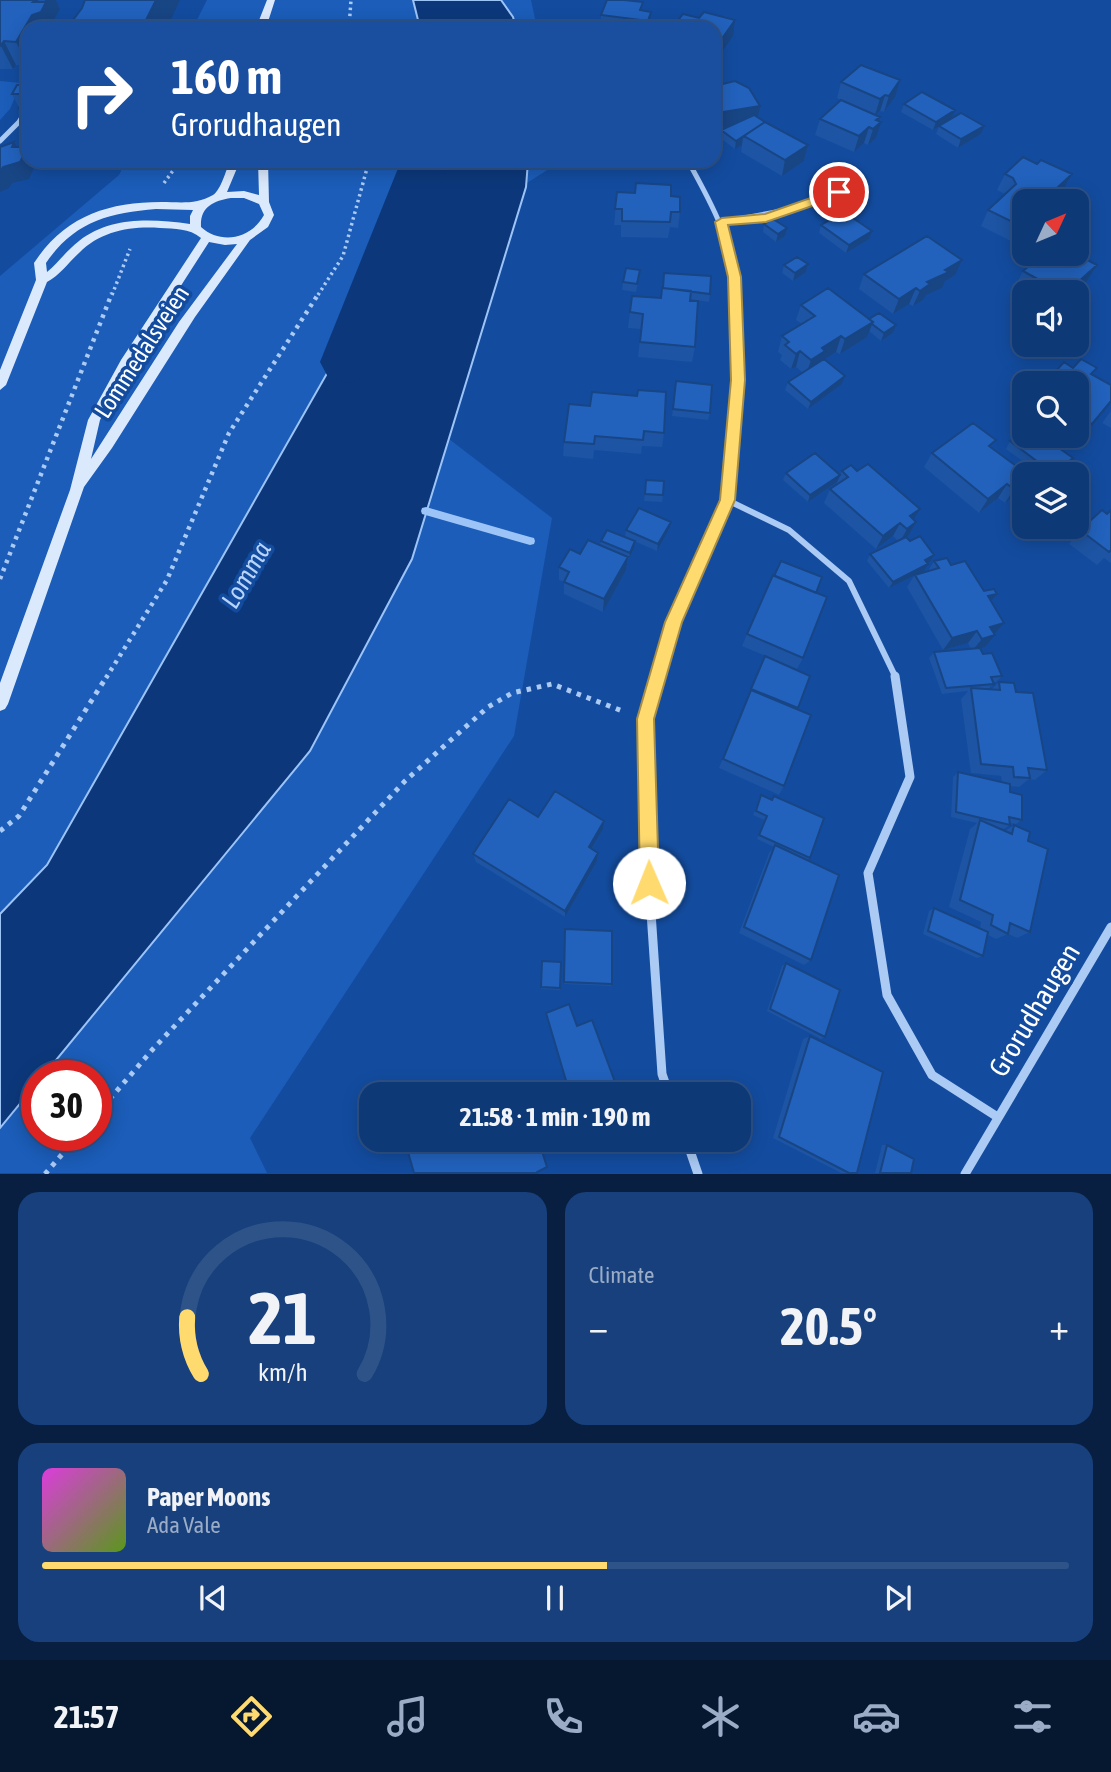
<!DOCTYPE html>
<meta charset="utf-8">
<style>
body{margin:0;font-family:"Asap Condensed",sans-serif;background:#17407c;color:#f1f3f6;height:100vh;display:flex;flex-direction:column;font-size:26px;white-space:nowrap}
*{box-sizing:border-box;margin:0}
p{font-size:23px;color:#9bacc6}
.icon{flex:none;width:38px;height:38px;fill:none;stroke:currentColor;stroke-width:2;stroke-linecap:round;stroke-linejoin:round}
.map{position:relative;height:1174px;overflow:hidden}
.details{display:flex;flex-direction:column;gap:18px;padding:18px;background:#081f41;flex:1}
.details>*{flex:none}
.top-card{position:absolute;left:21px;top:21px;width:700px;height:147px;border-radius:21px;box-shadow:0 4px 18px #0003,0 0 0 2px #2e5389;background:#1a4fa0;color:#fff;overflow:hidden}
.needle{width:46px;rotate:46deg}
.controls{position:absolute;left:1012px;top:189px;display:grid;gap:14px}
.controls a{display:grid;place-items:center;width:77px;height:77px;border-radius:14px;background:#0e3977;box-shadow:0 4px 18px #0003,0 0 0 2px #2e5389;font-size:35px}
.speed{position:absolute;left:21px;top:1060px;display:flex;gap:14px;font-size:35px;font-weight:700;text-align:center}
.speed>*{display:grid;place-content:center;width:91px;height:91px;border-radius:50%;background:#0e3977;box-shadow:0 4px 18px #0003,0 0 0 2px #2e5389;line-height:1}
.speed .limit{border:10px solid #d22;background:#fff;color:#111}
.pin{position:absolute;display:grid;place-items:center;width:60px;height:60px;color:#fff;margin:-30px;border:4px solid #fff;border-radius:50%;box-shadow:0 2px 7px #0007}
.me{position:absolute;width:77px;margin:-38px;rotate:359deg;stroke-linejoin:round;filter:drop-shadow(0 0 5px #0008)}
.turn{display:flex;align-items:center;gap:24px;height:147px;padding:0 35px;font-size:32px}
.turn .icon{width:91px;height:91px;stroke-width:2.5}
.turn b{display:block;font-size:49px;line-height:60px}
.big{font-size:52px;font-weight:700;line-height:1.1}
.details .card{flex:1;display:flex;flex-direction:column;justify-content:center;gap:10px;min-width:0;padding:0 24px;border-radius:21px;background:#17407c}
.details .dial{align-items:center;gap:0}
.dial svg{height:182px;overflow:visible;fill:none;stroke:#2e5389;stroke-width:7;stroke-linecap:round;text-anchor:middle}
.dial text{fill:#f1f3f6;stroke:none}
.song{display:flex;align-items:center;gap:21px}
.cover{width:84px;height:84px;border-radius:10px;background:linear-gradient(135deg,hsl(300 70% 55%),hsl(90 70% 35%))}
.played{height:7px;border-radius:4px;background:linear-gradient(90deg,#ffda6e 55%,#2e5389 55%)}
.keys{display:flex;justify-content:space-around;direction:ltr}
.heat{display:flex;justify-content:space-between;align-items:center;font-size:38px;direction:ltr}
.details .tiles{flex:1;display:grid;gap:18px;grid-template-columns:1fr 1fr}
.card:last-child{grid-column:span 2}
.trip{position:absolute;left:359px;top:1082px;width:392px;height:70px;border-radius:21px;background:#0e3977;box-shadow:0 4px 18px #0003,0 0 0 2px #2e5389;font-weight:700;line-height:70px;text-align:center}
.tab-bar{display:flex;height:112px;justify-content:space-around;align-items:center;background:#061730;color:#9bacc6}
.tab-bar .icon{width:49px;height:49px}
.tab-bar .current{color:#ffda6e}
.tab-bar b{font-size:32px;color:#f1f3f6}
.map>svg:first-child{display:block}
.green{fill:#1b5db9;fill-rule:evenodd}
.water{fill:#0c387b;stroke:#9dc4f7;stroke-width:2}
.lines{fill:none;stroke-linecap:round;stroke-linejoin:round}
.stream{fill:#9dc4f7;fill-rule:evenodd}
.river{fill:#0c387b;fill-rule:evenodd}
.path-far2{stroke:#abcaf4;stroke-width:3.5;stroke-dasharray:2.5 3.5;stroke-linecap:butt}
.path-far1{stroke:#abcaf4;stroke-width:4.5;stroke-dasharray:3.5 5;stroke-linecap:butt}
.path{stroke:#abcaf4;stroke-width:5;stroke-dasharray:4.5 6;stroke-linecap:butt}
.street-far2{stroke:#abcaf4;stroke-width:5}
.street-far1{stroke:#abcaf4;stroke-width:6}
.street{stroke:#abcaf4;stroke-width:9}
.secondary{fill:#dbe9fd;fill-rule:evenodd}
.wall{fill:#1d54a3}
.shaded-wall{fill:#184584}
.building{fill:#2262bd;stroke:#184584;stroke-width:2}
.route{fill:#ffda6e;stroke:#a68e48;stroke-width:2}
.labels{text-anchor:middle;stroke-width:7;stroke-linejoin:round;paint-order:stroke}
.street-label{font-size:24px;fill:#fff;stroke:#134c9f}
.water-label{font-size:26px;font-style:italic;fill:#b8d4fa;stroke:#134c9f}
.near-street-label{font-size:28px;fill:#fff;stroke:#134c9f}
</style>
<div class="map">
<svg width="1111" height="1174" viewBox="0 0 1111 1174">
<rect width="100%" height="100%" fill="#134c9f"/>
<path class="green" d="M207 0H531L537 28H193Z
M0 81 21 83 10 109 0 120Z
M126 161H554L555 165 507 196 449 439 552 518 514 736 250 1138 267 1173H0V276L119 175ZM37 1076H96V1136H37Z"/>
<path class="water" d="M413 0H501L513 17 516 28H420Z
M448 161H528L526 187 412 559 310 751 43 1076H37V1083L0 1128V914L47 865Z"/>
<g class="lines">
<path class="stream" d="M426 507 530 537 534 538 535 541 534 544 530 545 422 514 421 511 422 508Z"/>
<path class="river" d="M401 161H449L376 362 368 377 348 383 328 377 320 362Z"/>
<path class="path-far2" d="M349 28 351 0
M164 183 180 161
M112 295 130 249
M318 295 343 256 369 161"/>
<path class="path-far1" d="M0 579 112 293
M106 678 167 580 229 433 319 293"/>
<path class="path" d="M0 831 19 816 107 676
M96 1115 153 1049 405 781 488 707 512 693 552 684 625 712
M45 1174 78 1136"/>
<path class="street-far2" d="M0 141 19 122 28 107
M688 161C712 204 734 244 736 295
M722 222 792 209 858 184"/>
<path class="street-far1" d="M727 500 789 530 849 581 896 678
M657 678 674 622 727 500 738 380 735 293"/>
<path class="street" d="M658 676 645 719 649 883 662 1074 669 1094
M895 676 910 777 868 873 887 995 932 1075 996 1116
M686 1139 698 1174
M965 1174 1111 927"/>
<path class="secondary" d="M267 0H275L266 28H256Z
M230 161H240L227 192 244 191 259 195 258 161H268L269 202 274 215 268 227 250 240 195 317 112 448 84 487 8 704 5 709 0 711V683L70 490 88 420 121 360 201 238C189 228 175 229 160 228 130 226 101 231 79 253 68 263 60 275 47 282L6 385 0 390V370L36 280 34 263C64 217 107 202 161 202 180 202 196 205 213 195 221 190 226 170 230 161ZM231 198H244L259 204 264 215C251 239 221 245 201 227 200 207 213 201 231 198ZM156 209 193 210 190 216V224C152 219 111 216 79 241 67 250 58 263 47 272L46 263C74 222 108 213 156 209ZM209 242 225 245 237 244 179 322 91 459 100 420 130 365Z"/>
</g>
<path class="wall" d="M0 0H56L60 9 54 20 57 26 55 28H28V65H16L13 69H0Z
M651 12 650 20 647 28H639L601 23V15Z
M841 82 895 97 884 112 880 111 875 115 880 117 876 138 868 145 864 143 854 152 815 135 820 119 841 100 837 98Z
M28 85V125L12 94Z
M714 86 765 122 808 145 804 161 782 176 741 152 742 145 735 149 720 138 721 130 727 127 714 129Z
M904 104 955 110 952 118 940 125 981 134 958 148 936 134 939 126 933 130 901 112Z
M588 161H637V166L589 168Z
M1037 164 1072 174 1063 190 1011 241 981 226 988 210 1005 194 997 190 1005 174Z
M617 192 671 196 680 212 678 228 670 227 668 238 621 237V225H614Z
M764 224 785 236 776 242 763 232Z
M821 225 869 239 846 253 819 233Z
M808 264 806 272 793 281 782 273 784 265Z
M1097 265 1087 281 1075 292H1025L1015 286 1023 271Z
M664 273 710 294 709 302 690 299 695 347 692 362 638 357 641 329 628 328 632 296 661 298Z
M864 274 955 275 945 281 942 288 926 295 923 300 913 306 909 304 893 314 859 289Z
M639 278 636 292 622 290 623 282Z
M801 305 896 325 893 333 881 341 869 331 867 337 840 354 836 352 823 360 845 376 842 384 808 409 785 390 788 382 803 373 796 367 791 369 780 360 782 355 778 352 782 336 802 324 796 320Z
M1073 368 1092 374 1111 385V403L1081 438 1076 435V383Z
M676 381 710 413 708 420 672 416Z
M569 404 664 433 662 447 642 446 641 454 594 450 593 459 563 456 564 442Z
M1111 411V428L1102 423Z
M1010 441 1073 458 1068 465 1057 474H1040L1006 449Z
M992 448 1020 491 1005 503 998 498 979 513 924 467 932 453Z
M842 471 916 522 909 535 905 538 934 555 930 562 927 563 924 571 919 573 928 571 934 561 951 565 984 591 997 594 991 601 1004 623 985 647 980 648 983 654 1002 676 996 682H993L994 684 988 689 991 690 999 682 1016 692 1047 770 1035 780 1029 779 1019 787 1010 786V792L1022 820 1016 824 1009 823 1010 825 1004 829 995 827 1005 831 1014 825 1028 841 1030 932 1017 938 1008 934 996 939 988 935 983 956 977 958 923 934 929 911 934 908 980 928 981 922 949 907 970 829 977 823 951 817 953 777 958 772 1002 782 1001 776 971 773 961 699 968 691 942 694 929 658 934 652 971 649 968 643 943 650 907 587 914 576 889 588 867 561 870 554 898 541 893 536 876 549 824 503 830 489 836 485Z
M786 473 837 482 808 502 783 480Z
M646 480 663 495 662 502 644 501Z
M1111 510V563L1104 558 1097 565 1069 544 1080 530 1107 514Z
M669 529 657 551 625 537 626 530Z
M601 541 634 548 629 559H628L626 570 603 612 564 594V582L559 580V567L580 554 600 545Z
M816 593 803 658 797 669 742 646 747 634Z
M765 656 810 676 797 710 784 786 779 795 719 768Z
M761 795 772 800 774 796 810 858 807 860 811 960 804 965 739 933 769 853 774 847 757 839 764 820 753 815Z
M538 817 603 829 592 849 598 853 597 861 565 917 476 862 473 854Z
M565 929 612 984 611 986 564 984Z
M542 961 561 962 560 990 541 989Z
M786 963 825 1037 821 1039 767 1011 782 966Z
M810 1036 857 1173H841L773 1138 803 1039Z
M882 1145H887L911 1173H875Z"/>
<path class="shaded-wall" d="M35 0H38L42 9 46 3 45 0H56L60 9 54 20 57 26 55 28H28V65L16 42Z
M156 0H180L167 28H142Z
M651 12 650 20 647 28 648 21Z
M735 20 733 36 714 63V50Z
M4 41 16 65 13 69 1 46Z
M900 80 895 97 884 112 889 96Z
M885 95 880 111 875 115 880 99Z
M760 106 757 122 714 129 717 113Z
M955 110 952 118 933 130 936 122Z
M880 117 878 125 881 122 876 138 868 145 876 120Z
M984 126 981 134 958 148 961 139Z
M869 127 864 143 854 152 859 136Z
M743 137 742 145 735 149 736 141Z
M14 142 23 158 28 147V161H35L36 163 29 179 12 183 9 188 0 192V172Z
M808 145 804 161 782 176 785 160Z
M1072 174 1063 190 1051 201H1043Z
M1024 220V228L1011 241 1019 225Z
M787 228 785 236 776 242 778 234Z
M872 231 869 239 846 253 849 245Z
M962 260 955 275 945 281 942 288 926 295 923 300 913 306 920 291 927 282Z
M808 264 806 272 793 281 795 273Z
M1097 265 1087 281 1075 292H1067Z
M916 288 909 304 893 314 899 299Z
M873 322 867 337 840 354 845 339Z
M896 325 893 333 881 341 884 333Z
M841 336 836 352 823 360 806 375 811 360 822 348Z
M800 351 796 367 791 369 796 354Z
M845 376 842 384 808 409 811 402Z
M1111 401V403L1081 438 1092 424Z
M1073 458 1068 465 1057 474H1053Z
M840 475 837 482 808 502 810 495Z
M1024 482V486L1020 491 1005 503 1014 489Z
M1007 484 998 498 979 513 988 499Z
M920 509 912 522 910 516Z
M671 522 669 529 657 551 658 544Z
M916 522 909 535 900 542 907 529Z
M900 523 893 536 876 549 883 536Z
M635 541 634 548 629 559 630 553Z
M934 555 930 562 920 566 925 560Z
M628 557 626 570 603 612 604 599Z
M928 564 924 571 889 588 893 582Z
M997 594 987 606 988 596Z
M1004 623 994 635 980 639 990 627Z
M977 631 968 643 943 650 952 638Z
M995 635 985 647 972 651 982 639Z
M604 821 603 829 588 855 589 847Z
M598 853 597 861 565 917V911Z"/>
<path class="building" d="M0 0H35L33 2H46L41 12 32 15 16 42 4 41 0 46Z
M85 0H156L142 28H67L82 8Z
M607 0H624L643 2 640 10 651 12 648 21 601 15Z
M704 12 735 20 714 50V28H672L683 14 699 18Z
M861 65 900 80 889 96 885 95 880 99 841 82Z
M735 81 749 88 760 106 717 113 714 108V86Z
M17 85H28V108H19L27 94H12Z
M922 92 955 110 936 122 904 104Z
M841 100 880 117 876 120 881 122 873 129 869 127 859 136 820 119Z
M961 113 984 126 961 139 939 126Z
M754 115 765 122 736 141 721 130Z
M765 122 808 145 785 160 744 136Z
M14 142 12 147H28L20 162 3 167 0 172V147Z
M1023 157 1037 164 1041 160 1072 174 1043 201H1024V220L1019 225 988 210 1016 184 1013 178 1005 174Z
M636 183 671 185V196L680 197V212H671L670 222 622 221V209H615L617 192 635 193Z
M844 212 872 231 849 245 821 225Z
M773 219 787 228 778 234 764 224Z
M927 236 962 260 945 270 949 272 927 282 930 284 920 291 916 288 899 299 864 274Z
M1043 254H1076L1097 265 1067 292H1061L1023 271Z
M797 257 808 264 795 273 784 265Z
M626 268 640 270 637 284 623 282Z
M664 273 711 276 710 294 663 288Z
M662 288 691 291 690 301H698L695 347 640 342 643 314 630 312 632 296 661 298Z
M828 288 873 322 845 339 841 336 822 348 825 351 811 360 800 351 796 354 785 345 789 342 782 336 815 316 801 305Z
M879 313 896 325 884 333 872 324 873 322 869 319Z
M824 359 845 376 811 402 788 382Z
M1081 359 1097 368 1091 374 1111 385V401L1092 424 1076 415V383H1045L1064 362 1073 368Z
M676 381 712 385 710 413 673 409Z
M638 390 666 392 664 433 644 431 643 440 595 436 594 444 564 442 569 404 590 406 592 392 637 396Z
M973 423 996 440 989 446 1027 474H1024V482L1014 489 1007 484 988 499 932 453Z
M1024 431V436H1042L1073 458 1054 474 1010 441Z
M815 453 840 475 810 495 786 473Z
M868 464 920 509 910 516 916 522 907 529 900 523 883 536 830 489 848 477 842 471 851 465 857 471Z
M646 480 664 481 663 495 645 494Z
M639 508 671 522 658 544 626 530Z
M1102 510 1107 514 1111 510V550L1109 552 1080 530Z
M607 530 635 541 630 553 601 541Z
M920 536 934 555 925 560 928 564 893 582 870 554 906 537 910 541Z
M588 540 628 557 604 599 564 582 569 572 559 567 570 549 580 554Z
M947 558 951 565 965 561 984 591 994 589 997 594 988 596 1004 623 990 627 995 635 982 639 977 631 952 638 915 575 939 568 934 561Z
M781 561 822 577 816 593 774 576Z
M773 575 827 597 803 658 747 634Z
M980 648 983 654 992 653 1002 676 991 677 994 684 946 688 934 652Z
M765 656 810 676 798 708 751 689Z
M999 682 1014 683 1016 692 1033 693 1047 770 1028 768 1030 778 1014 777 1013 767 981 764 971 688 1000 690Z
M751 690 811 715 784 786 723 759Z
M958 772 1010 784V792L1022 795V820L1009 817 1010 825 956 812Z
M555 791 604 821 589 847 598 853 565 911 473 854 509 799 538 817Z
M761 795 772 800 774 796 824 818 810 858 759 835 767 816 756 811Z
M980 820 1012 834 1014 825 1030 832 1028 841 1048 849 1030 932 1010 923 1008 934 991 925 993 915 960 900Z
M775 845 839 875 811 960 744 927Z
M934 908 988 932 983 956 928 931Z
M565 929 612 931V984L564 982Z
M542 961 561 962 560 988 541 987Z
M786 963 840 990 825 1037 770 1009Z
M569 1004 577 1026 592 1020 615 1082 589 1094H570L546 1013Z
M810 1036 883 1072 857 1173H849L779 1137Z
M437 1139H526L527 1142 534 1139H538L547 1167 537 1172V1173H414L408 1152Z
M887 1145 914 1159 911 1173H880Z"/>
<path class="route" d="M839 188 845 192 844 195 766 222 728 225 741 277 745 380 735 500 682 622 654 719 659 883 656 890 649 893 643 890 640 883 637 719 665 622 720 500 731 380 728 277 715 222 722 218 765 214Z"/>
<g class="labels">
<g class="street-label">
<text transform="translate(142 352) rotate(-57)" y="8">Lommedalsveien</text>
</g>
<g class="water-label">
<text transform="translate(246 575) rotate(-60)" y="9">Lomma</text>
</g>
<g class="near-street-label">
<text transform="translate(1034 1010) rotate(-59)" y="10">Grorudhaugen</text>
</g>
</g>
</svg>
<div class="controls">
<a><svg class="needle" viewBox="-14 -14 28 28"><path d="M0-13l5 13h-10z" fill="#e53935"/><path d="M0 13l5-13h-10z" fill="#9bacc6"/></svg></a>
<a><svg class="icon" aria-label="sound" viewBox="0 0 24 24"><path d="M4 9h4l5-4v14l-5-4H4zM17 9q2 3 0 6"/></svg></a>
<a><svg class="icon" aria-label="search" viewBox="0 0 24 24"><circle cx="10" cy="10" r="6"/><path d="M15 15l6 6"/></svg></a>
<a><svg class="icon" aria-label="layers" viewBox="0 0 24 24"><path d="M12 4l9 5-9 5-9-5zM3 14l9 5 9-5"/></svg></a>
</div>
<div class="speed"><div class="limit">30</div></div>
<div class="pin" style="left:839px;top:192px;background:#d93025"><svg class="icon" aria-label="arrive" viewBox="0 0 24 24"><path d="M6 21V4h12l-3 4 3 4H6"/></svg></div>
<svg class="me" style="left:649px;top:883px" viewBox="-20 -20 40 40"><circle r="19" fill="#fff"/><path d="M0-13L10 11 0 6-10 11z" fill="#ffda6e"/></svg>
<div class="trip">21:58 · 1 min · 190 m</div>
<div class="top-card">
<div class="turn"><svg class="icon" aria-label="right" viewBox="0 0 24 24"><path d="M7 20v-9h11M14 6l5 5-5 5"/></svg><div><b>160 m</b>Grorudhaugen</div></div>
</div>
</div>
<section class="details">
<div class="tiles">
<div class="card dial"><svg viewBox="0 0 100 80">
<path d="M14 69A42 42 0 1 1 86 69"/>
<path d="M14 69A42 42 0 0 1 8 44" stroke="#ffda6e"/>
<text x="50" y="56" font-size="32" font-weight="700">21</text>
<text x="50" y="72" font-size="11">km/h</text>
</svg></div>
<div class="card"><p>Climate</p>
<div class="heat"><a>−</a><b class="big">20.5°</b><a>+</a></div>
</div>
<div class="card">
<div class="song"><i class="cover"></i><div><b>Paper Moons</b><p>Ada Vale</p></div></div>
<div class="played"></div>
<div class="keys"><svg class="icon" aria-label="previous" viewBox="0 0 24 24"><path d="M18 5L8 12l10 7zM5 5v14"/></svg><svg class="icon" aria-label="pause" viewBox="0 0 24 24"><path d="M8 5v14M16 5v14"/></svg><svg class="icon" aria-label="next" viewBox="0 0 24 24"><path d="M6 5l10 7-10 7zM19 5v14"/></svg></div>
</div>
</div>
</section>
<nav class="tab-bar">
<b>21:57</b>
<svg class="icon current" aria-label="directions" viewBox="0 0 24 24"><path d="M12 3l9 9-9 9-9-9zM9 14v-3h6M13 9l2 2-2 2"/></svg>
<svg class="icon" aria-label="music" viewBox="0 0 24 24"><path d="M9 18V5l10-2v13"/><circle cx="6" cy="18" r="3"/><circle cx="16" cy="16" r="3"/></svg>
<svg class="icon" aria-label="phone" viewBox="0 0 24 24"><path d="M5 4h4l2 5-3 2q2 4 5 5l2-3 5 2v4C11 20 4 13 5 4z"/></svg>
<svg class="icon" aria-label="climate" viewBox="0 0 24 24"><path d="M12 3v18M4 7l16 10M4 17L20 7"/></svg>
<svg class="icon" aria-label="car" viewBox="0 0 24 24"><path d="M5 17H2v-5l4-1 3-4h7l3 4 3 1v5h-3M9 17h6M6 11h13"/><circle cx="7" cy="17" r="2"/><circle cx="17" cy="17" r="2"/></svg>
<svg class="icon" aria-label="filters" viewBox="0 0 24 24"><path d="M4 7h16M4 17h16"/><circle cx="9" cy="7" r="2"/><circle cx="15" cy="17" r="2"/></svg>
</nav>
